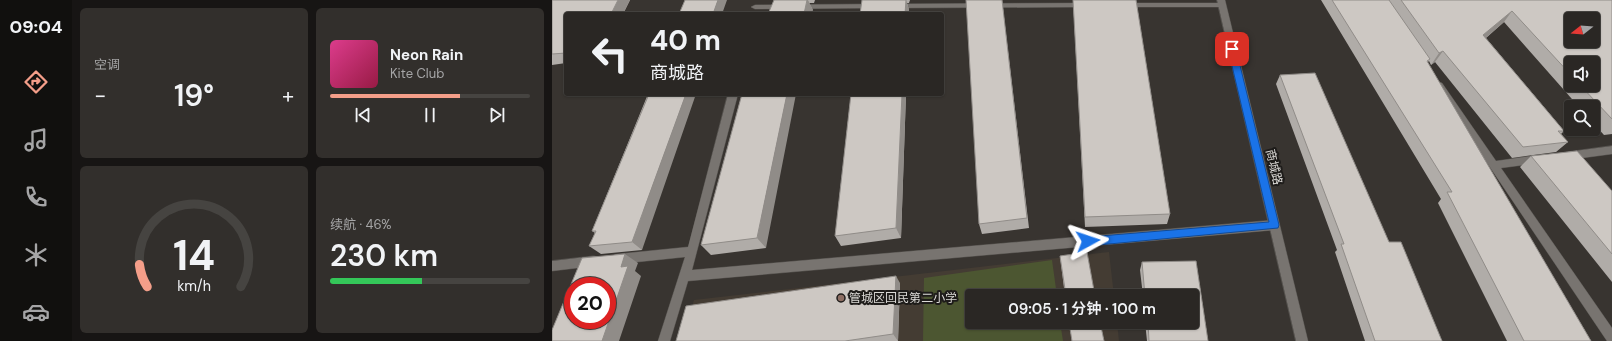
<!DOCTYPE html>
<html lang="zh">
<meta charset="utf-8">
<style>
body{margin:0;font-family:"DM Sans","Noto Sans SC",sans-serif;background:#322f2c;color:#f1f3f6;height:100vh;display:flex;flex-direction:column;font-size:15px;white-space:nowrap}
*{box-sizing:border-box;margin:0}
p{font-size:13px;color:#a5a5a6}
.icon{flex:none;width:22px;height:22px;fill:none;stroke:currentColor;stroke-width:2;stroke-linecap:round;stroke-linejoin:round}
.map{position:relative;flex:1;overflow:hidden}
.drawer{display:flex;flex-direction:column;gap:8px;padding:8px;background:#171514;width:480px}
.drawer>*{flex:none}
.top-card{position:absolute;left:12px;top:12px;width:380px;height:84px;border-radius:4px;box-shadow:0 1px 3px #0004,0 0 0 1px #464441;background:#2a2724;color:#f1f3f6;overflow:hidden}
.needle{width:26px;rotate:253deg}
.buttons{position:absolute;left:1012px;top:12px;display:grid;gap:8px}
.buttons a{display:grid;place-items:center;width:36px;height:36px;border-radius:4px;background:#2a2724;box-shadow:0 1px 3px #0004,0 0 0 1px #464441;font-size:20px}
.speed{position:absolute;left:12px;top:277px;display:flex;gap:8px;font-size:20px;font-weight:700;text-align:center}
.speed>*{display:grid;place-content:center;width:52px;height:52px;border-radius:50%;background:#2a2724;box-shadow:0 1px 3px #0004,0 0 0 1px #464441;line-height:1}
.speed .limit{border:6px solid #d22;background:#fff;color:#111}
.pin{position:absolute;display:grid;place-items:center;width:34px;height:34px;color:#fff;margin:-17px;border-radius:8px;box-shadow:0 2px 6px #0006}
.me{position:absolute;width:44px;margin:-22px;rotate:85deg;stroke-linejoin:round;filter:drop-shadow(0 0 3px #0008)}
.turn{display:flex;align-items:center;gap:14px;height:84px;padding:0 20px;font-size:18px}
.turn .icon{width:52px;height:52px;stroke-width:2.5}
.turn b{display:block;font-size:28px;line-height:34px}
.big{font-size:30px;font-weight:600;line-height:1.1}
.drawer .tile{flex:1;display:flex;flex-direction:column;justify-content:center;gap:6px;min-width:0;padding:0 14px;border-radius:6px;background:#322f2c}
.drawer .dial{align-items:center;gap:0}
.dial svg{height:104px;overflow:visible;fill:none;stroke:#464441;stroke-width:7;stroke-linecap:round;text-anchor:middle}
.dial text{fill:#f1f3f6;stroke:none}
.song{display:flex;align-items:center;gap:12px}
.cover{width:48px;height:48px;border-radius:6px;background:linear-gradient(135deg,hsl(330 70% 55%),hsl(340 70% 35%))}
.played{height:4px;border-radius:2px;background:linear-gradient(90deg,#f49e89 65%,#464441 65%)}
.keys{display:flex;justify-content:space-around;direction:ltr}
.heat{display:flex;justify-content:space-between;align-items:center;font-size:22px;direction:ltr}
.charge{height:6px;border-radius:3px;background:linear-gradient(90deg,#34c759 46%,#464441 0)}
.drawer .tiles{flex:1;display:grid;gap:8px;grid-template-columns:repeat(2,1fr)}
.trip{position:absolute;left:413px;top:289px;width:234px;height:40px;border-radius:4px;background:#2a2724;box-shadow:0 1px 3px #0004,0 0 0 1px #464441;font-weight:600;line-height:40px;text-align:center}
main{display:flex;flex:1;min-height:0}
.tab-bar{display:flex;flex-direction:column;width:72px;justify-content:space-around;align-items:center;background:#11100e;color:#a5a5a6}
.tab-bar .icon{width:28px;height:28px}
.tab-bar .current{color:#f49e89}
.tab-bar b{font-size:18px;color:#f1f3f6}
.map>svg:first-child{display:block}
.built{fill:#443c33}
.green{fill:#4c5631}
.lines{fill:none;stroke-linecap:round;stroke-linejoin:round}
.service-casing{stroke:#54514d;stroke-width:1}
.tertiary-casing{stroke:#54514d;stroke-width:1}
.service{fill:#787470;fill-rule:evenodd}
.tertiary{fill:#787470;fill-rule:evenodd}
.wall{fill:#b0aca8;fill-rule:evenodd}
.shaded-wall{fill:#908c88}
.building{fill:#cdc8c3;stroke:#908c88;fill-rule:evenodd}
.route{fill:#1a73e8;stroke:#114b97}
.education-dot{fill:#8d6e63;stroke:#1e1c1a;stroke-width:1.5}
.labels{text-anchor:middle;stroke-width:4;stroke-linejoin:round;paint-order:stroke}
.street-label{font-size:12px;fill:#dcdad7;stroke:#1e1c1a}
.poi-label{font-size:12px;fill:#dcdad7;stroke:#1e1c1a;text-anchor:start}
</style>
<main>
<nav class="tab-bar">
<b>09:04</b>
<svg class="icon current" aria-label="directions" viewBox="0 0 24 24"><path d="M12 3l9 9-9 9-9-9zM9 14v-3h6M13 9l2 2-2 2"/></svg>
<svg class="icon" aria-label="music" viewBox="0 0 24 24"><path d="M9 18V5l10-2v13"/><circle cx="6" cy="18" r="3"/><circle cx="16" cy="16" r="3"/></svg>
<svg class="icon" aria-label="phone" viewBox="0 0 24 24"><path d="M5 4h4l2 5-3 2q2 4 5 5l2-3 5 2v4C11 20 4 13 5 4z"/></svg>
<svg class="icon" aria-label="climate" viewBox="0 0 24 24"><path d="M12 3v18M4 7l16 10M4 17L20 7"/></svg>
<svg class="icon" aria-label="car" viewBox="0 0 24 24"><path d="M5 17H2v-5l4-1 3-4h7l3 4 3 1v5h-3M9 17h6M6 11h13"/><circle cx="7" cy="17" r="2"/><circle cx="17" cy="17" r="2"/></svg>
</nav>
<section class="drawer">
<div class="tiles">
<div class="tile"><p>空调</p>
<div class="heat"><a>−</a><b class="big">19°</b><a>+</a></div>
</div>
<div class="tile">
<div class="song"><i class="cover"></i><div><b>Neon Rain</b><p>Kite Club</p></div></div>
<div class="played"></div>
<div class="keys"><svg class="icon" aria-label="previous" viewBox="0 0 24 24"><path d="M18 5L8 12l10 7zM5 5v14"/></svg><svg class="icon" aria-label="pause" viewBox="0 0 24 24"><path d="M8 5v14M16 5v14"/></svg><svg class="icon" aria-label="next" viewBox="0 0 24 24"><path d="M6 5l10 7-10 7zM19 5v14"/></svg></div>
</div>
<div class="tile dial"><svg viewBox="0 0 100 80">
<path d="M14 69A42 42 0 1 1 86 69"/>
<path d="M14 69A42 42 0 0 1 8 52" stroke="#f49e89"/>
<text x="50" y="56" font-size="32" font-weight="700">14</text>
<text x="50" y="72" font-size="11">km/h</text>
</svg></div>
<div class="tile"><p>续航 · 46%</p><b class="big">230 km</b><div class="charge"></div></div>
</div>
</section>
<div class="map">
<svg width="1060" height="341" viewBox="0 0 1060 341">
<rect width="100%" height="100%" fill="#383430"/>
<path class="built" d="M557 252 562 296H420V322H565L567 341H130L142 300Z"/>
<path class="green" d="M500 260 505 296H420V322H508L511 341H371L372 278Z"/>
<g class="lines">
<defs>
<path id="service" d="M535 3H538V7L343 8 339 6 343 4Z
M568 3H670L674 5 670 7H568Z
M323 4H326V8L203 9 199 7 203 5Z
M887 82 890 83 944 161 987 155 990 156 992 159 990 162 987 163 949 168 1060 328V341H1055L884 87 883 85 884 83Z
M176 94H186L140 270 722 220 726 222 727 225 726 228 722 230 136 281 118 341H106L133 257 66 264 62 263 60 259 62 255 66 254 136 247Z
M1060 146V154L1015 160 1012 159 1010 156 1012 153 1015 152Z
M42 256 46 257 48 261 46 265 42 266 0 271V261Z"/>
<path id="tertiary" d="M665 0H673L756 341H744Z"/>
</defs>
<use href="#service" class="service-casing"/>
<use href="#tertiary" class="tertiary-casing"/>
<use href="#service" class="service"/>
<use href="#tertiary" class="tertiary"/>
</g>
<path class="wall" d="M0 0H78L71 14H14V63L0 65Z
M222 0H263L262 3H257L261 10Z
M310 0H358L357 3H355L357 10Z
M450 0 477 228 430 234 427 224Z
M521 0H584L618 214 615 224 533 227Z
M769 0H1060V134L1052 135 1041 123V107H1027L952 22 934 38 1012 131 1009 134 1016 142 1004 152 960 158 883 62 879 65 877 61 875 63 1039 341H955L886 203 889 199ZM1019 63 1041 85H1019Z
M728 75 837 242 890 341H813L783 252 785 250 724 84Z
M96 94 90 250 49 254 37 246 43 233 40 231Z
M190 94 214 248 159 255 149 245Z
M299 94H354L349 238 289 246 283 236Z
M979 156 1060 191V282L968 167Z
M508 256 543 296H513Z
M644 261 656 341H595L593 322H640V296H591L588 270 590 262Z
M348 283 346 341H124Z
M517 322H548L552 341H520Z"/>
<path class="shaded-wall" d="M66 0H78L71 14H59Z
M166 0H175L170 14H161Z
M255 0H256L261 10 260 14H252Z
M354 0 357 10V14H353Z
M960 11 952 22 923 47 931 35Z
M891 51 883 62 879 65 887 53Z
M134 94H144L90 250 80 242Z
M235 94H244L214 248 205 238Z
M350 94H354L349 238 344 228Z
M73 254 86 263 83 271 89 276 67 341H50L69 267Z
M344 276 348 283 346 341 341 334Z"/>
<path class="building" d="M0 0H66L59 14H14V53L0 54Z
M133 0H166L161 14H127Z
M222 0H255L252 14H216Z
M310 0H354L353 14H308Z
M414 0H450L475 218 427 224Z
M521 0H584L618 214 533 217Z
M780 0H837L878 59 875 61 1039 341H972L895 192H900Z
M849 0H1060V119L1028 85H1041V63H1019V75L960 11 931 35 1012 131H1006L1016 142 971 147 891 51 887 53ZM1019 19H1041V41H1019Z
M763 73 837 242H849L890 341H823L789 244H792L728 75Z
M97 94H134L80 242 37 246 44 231H40Z
M190 94H235L205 238 149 245Z
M299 94H350L344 228 283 236Z
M1025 151 1060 191V254L979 156Z
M535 252 543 296H514L508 256Z
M73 254 69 267 76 266 50 341H0V330L30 258ZM21 286H55V320H21Z
M644 261 656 341H597L596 322H640V296H593L590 262Z
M344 276 341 334 293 341H124L134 306Z
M517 322H548L552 341H520Z"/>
<path class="route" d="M680 46 684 49 727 225 726 228 536 246 533 244 531 241 533 238 536 237 717 222 676 49Z"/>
<circle class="education-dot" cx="289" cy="298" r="4"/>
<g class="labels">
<g class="street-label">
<text transform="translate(722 167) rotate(77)" y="4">商城路</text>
</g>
<g class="poi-label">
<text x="297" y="302">管城区回民第二小学</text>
</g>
</g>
</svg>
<div class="buttons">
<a><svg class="needle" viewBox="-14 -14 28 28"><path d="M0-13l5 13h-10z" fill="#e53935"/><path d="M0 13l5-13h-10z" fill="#a5a5a6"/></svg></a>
<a><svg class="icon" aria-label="sound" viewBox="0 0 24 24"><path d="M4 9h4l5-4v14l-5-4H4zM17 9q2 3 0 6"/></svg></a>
<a><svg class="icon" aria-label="search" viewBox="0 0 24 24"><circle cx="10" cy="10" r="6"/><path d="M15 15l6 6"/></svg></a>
</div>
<div class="speed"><div class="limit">20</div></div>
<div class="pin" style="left:680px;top:49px;background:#d93025"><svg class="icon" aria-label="arrive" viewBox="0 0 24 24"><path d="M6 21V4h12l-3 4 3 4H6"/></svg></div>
<svg class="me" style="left:536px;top:241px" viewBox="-20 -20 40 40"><path d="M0-17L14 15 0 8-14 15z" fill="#1a73e8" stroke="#fff" stroke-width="4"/></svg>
<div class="trip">09:05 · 1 分钟 · 100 m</div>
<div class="top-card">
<div class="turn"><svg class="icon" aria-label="left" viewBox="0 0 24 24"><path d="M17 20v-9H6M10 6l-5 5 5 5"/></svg><div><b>40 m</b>商城路</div></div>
</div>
</div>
</main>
